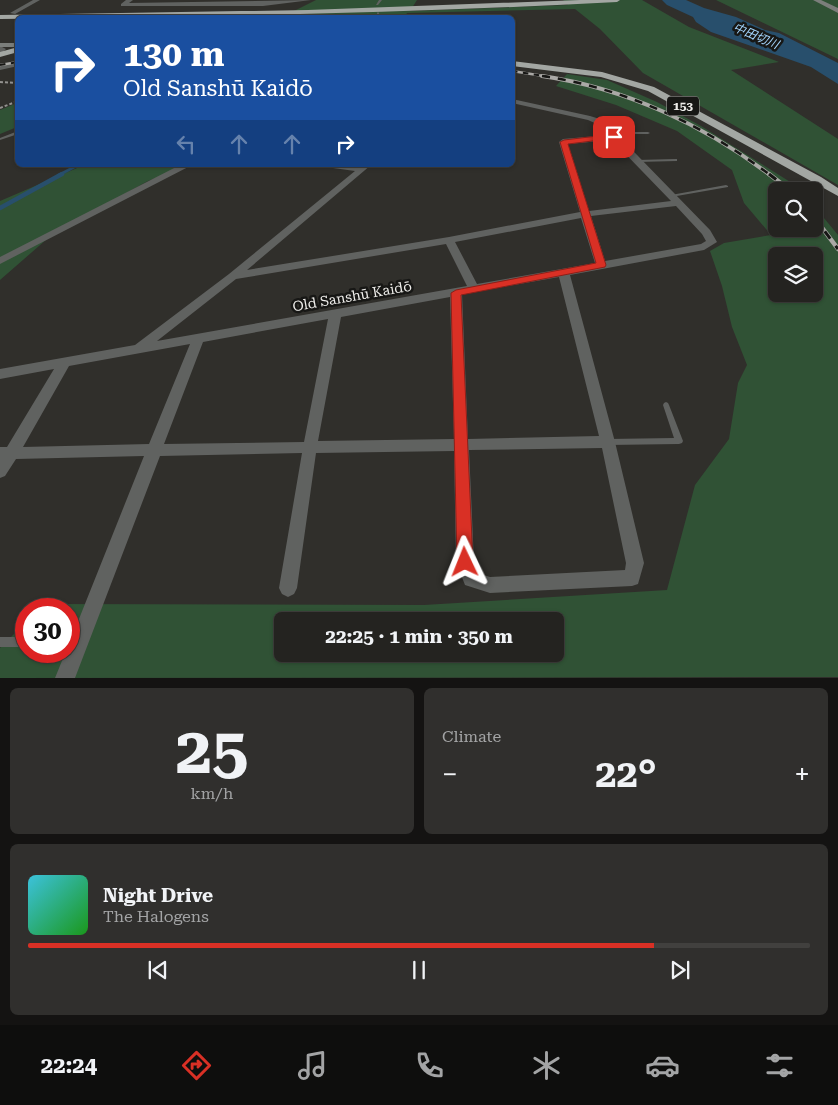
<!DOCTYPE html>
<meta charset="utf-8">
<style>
body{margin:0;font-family:"Roboto Serif","Noto Sans JP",serif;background:#302f2d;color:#f1f3f6;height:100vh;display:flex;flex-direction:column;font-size:19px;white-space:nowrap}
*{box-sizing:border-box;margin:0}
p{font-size:16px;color:#a3a4a5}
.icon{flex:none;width:28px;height:28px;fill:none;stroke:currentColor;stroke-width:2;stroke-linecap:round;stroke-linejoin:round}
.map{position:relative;height:678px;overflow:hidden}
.side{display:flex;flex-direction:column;gap:10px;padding:10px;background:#141312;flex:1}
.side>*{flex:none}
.top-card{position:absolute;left:15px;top:15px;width:500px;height:152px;border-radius:8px;box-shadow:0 1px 4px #0004,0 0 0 1px #41403e;background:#1a4fa0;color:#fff;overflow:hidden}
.tools{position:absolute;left:768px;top:182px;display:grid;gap:10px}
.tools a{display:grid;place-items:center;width:55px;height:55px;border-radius:8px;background:#242320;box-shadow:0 1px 4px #0004,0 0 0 1px #41403e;font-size:25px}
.speed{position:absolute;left:15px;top:598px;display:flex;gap:10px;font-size:25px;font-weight:700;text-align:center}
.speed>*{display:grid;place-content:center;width:65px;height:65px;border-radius:50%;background:#242320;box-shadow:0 1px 4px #0004,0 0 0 1px #41403e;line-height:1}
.speed .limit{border:8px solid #d22;background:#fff;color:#111}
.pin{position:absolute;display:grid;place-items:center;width:42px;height:42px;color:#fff;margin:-21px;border-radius:10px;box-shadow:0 2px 8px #0006}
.me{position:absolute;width:55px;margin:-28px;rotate:358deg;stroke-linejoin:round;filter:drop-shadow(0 0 4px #0008)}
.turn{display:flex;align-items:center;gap:18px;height:105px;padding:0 25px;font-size:22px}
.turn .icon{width:65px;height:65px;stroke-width:2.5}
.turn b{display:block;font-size:35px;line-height:42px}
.lanes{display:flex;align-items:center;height:48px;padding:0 25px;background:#0003;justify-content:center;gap:25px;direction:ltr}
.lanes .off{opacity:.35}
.big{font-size:38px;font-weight:700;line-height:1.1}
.side .widget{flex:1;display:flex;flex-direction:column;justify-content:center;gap:8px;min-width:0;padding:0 18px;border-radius:8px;background:#302f2d}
.side .dial{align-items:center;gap:0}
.dial b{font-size:65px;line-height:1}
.song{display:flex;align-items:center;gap:15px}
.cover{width:60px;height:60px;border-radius:8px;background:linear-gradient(135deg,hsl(190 70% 55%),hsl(120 70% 35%))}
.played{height:5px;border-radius:2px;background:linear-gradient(90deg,#d93025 80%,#41403e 80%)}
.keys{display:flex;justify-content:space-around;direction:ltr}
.heat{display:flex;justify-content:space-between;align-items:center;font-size:28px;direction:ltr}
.side .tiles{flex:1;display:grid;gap:10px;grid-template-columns:1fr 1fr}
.widget:last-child{grid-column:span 2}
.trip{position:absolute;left:274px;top:612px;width:290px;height:50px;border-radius:8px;background:#242320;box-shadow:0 1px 4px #0004,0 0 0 1px #41403e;font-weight:700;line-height:50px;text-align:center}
.tab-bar{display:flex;height:80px;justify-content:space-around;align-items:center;background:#0e0e0d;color:#a3a4a5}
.tab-bar .icon{width:35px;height:35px}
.tab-bar .on{color:#d93025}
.tab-bar b{font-size:22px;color:#f1f3f6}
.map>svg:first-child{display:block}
.green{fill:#305235;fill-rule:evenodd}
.water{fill:#284f6c}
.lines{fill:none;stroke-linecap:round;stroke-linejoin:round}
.stream-far1{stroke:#284f6c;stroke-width:3}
.stream{stroke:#284f6c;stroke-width:4.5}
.path{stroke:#93928f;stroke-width:2;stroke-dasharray:3 2;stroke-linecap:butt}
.lane{fill:#606260;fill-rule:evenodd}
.street{fill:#606260;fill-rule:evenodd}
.secondary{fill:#7b7e7b;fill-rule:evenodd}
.highway{fill:#a3a7a3;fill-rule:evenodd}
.rail-far2-casing{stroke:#aaa9a6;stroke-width:2.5}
.rail-far1-casing{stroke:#aaa9a6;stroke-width:4}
.rail-casing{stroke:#aaa9a6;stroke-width:4.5}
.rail-far2{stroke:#171715;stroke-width:2;stroke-dasharray:5.5;stroke-linecap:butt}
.rail-far1{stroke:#171715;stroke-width:2.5;stroke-dasharray:8;stroke-linecap:butt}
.rail{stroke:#171715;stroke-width:3;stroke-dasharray:9;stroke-linecap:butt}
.route{fill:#d93025;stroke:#8d1f18}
.labels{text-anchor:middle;stroke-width:5;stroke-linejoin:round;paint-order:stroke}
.far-water-label{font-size:12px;font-style:italic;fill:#a4d6fe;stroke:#171715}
.shield{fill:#171715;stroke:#aeadaa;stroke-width:1}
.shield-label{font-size:12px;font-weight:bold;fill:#eeedea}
.street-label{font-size:14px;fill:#eeedea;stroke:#171715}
</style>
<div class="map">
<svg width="838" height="678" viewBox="0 0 838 678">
<rect width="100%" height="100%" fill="#302f2b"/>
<path class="green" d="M316 0H417L410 11 568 5 563 0H642L689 27 779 62 731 70 838 139V185L643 73 600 29 575 9 407 13 404 18H280Z
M716 0H838V59Z
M567 74 607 80 657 102 701 126 795 185 801 191H776V229H814V206L838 235V677L0 678V648L26 622V651H69V609H39L44 604 424 605 667 590 695 485 729 439 738 383 747 365 732 327 722 286 710 251 724 243 771 235 744 203 732 170 677 131 616 105 556 86ZM776 256H814V294H776ZM282 621H555V654H282Z
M17 103V127L0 134V110Z
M84 165H190L148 181 55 232 0 280V201Z"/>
<path class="water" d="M662 0H686L704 8 736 17 765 30 779 33 838 63V84L811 67 711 32 696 22 693 17 667 5Z"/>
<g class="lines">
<path class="stream-far1" d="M59 175 78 165"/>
<path class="stream" d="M0 208 62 174"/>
<path class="path" d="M0 82 18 83
M0 108 18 101"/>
<path class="lane" d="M379 0H382L378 5H376Z
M378 12 379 13 380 18H377V13Z
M18 131V134L0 140V138Z
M610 132H648L650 133 648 134H611L609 133Z
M675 159H677V161L637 162 635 161 637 160Z
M726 185 728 186V187L671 197 669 196 671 195Z
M666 402 668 403 669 405 683 441 682 443 679 444 608 445 605 444 604 442 605 440 608 439 674 438 663 405 664 403Z
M0 637H26V647H0Z"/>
<path class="street" d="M33 0H40L15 14 10 13Z
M126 0H133L129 3 311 0 263 6H121V4Z
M0 46 6 49 0 55Z
M18 62V66L0 70V66Z
M512 99 590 116 603 120 710 230 717 242 704 250 570 275 615 442 644 563 638 584 632 586 490 593 465 585 456 562 454 451 316 453 297 588 294 594 288 597 282 594 279 588 302 453 160 456 75 678H55L66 651H69V644L144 456 16 459 5 476 0 478V447H7L54 369 0 379V369L135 345 229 274 355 171 333 168 329 165H371L247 270 449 237 580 212 559 142 563 139 608 135 597 124 588 120 512 103ZM612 140 671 201 589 211 568 144ZM676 206 702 234 706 241 701 244 605 261 591 216ZM581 218 595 263 477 284 455 242ZM446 244 467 286 157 341 236 279ZM559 277 599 436 468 439 462 294ZM450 297 454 439 318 441 341 317ZM328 319 304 442 164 444 203 342ZM190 344 149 444 23 447 69 366ZM602 448 626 563 625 570 490 577 477 573 474 562 469 450Z
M180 165H192L0 264V257Z"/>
<path class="secondary" d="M813 0H821L838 8V13Z
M0 43H18V47H0Z"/>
<path class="highway" d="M580 0H620L617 2C412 13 203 17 0 19V15L308 10Z
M18 47V52L0 57V52Z
M512 61 602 72 654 87 821 177 838 188V196L648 91 601 77 512 66Z"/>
<defs>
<path id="rail-far2" d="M0 65 18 62
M512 71 550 77"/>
<path id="rail-far1" d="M542 76C625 88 704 125 770 175"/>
<path id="rail" d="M769 174 791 191
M814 217 838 249"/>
</defs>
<use href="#rail-far2" class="rail-far2-casing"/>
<use href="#rail-far1" class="rail-far1-casing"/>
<use href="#rail" class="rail-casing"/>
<use href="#rail-far2" class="rail-far2"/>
<use href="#rail-far1" class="rail-far1"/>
<use href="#rail" class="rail"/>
</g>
<path class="route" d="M614 134 618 137 617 138 568 144 606 265 605 267 461 295 473 562 470 567 465 569 459 567 457 562 451 293 456 290 596 263 560 142 564 140Z"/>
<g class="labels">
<g class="far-water-label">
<text transform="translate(756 36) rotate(23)" y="4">中田切川</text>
</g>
<rect class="shield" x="667" y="96.5" width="32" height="19" rx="4"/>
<g class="shield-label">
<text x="683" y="110">153</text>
</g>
<g class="street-label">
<text transform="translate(352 296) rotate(-10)" y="5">Old Sanshū Kaidō</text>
</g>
</g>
</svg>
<div class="tools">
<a><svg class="icon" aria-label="search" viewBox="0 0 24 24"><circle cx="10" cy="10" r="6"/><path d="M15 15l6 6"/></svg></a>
<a><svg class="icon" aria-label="layers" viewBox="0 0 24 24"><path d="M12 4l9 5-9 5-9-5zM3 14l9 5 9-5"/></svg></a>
</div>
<div class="speed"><div class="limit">30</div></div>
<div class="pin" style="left:614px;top:137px;background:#d93025"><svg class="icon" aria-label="arrive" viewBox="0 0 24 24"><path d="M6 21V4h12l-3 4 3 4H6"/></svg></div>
<svg class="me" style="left:465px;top:562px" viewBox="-20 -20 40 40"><path d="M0-17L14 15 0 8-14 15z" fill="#d93025" stroke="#fff" stroke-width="4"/></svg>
<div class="trip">22:25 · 1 min · 350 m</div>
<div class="top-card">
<div class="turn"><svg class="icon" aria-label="right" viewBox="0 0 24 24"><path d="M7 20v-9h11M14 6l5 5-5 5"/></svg><div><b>130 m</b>Old Sanshū Kaidō</div></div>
<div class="lanes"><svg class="icon off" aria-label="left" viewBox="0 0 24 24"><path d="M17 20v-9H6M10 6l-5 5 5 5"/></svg><svg class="icon off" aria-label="ahead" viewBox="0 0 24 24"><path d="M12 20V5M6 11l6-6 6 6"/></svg><svg class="icon off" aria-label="ahead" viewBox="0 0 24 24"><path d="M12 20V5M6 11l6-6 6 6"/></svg><svg class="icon" aria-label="right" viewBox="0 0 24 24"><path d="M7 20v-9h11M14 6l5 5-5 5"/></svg></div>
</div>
</div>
<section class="side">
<div class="tiles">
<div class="widget dial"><b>25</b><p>km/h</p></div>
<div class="widget"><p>Climate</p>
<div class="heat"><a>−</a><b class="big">22°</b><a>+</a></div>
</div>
<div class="widget">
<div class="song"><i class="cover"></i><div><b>Night Drive</b><p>The Halogens</p></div></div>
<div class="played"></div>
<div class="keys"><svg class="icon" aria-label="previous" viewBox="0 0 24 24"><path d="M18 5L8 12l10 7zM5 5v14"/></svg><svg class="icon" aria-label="pause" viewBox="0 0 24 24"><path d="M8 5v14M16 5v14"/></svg><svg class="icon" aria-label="next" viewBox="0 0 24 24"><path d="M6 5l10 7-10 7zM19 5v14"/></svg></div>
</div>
</div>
</section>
<nav class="tab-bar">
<b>22:24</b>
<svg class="icon on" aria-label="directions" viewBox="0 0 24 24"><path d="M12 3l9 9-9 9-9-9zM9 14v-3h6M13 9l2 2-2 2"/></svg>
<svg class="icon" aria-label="music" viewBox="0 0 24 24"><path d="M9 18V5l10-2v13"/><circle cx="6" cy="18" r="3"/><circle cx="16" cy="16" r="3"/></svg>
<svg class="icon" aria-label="phone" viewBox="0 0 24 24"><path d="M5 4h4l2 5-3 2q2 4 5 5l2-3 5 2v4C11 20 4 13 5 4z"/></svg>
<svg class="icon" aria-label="climate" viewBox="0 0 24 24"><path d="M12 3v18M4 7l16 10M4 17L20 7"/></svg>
<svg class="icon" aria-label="car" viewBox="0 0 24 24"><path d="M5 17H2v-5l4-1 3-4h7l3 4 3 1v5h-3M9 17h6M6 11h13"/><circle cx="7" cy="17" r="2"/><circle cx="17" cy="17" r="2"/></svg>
<svg class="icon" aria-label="filters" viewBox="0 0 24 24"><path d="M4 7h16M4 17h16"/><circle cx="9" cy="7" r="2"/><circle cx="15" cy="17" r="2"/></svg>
</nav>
